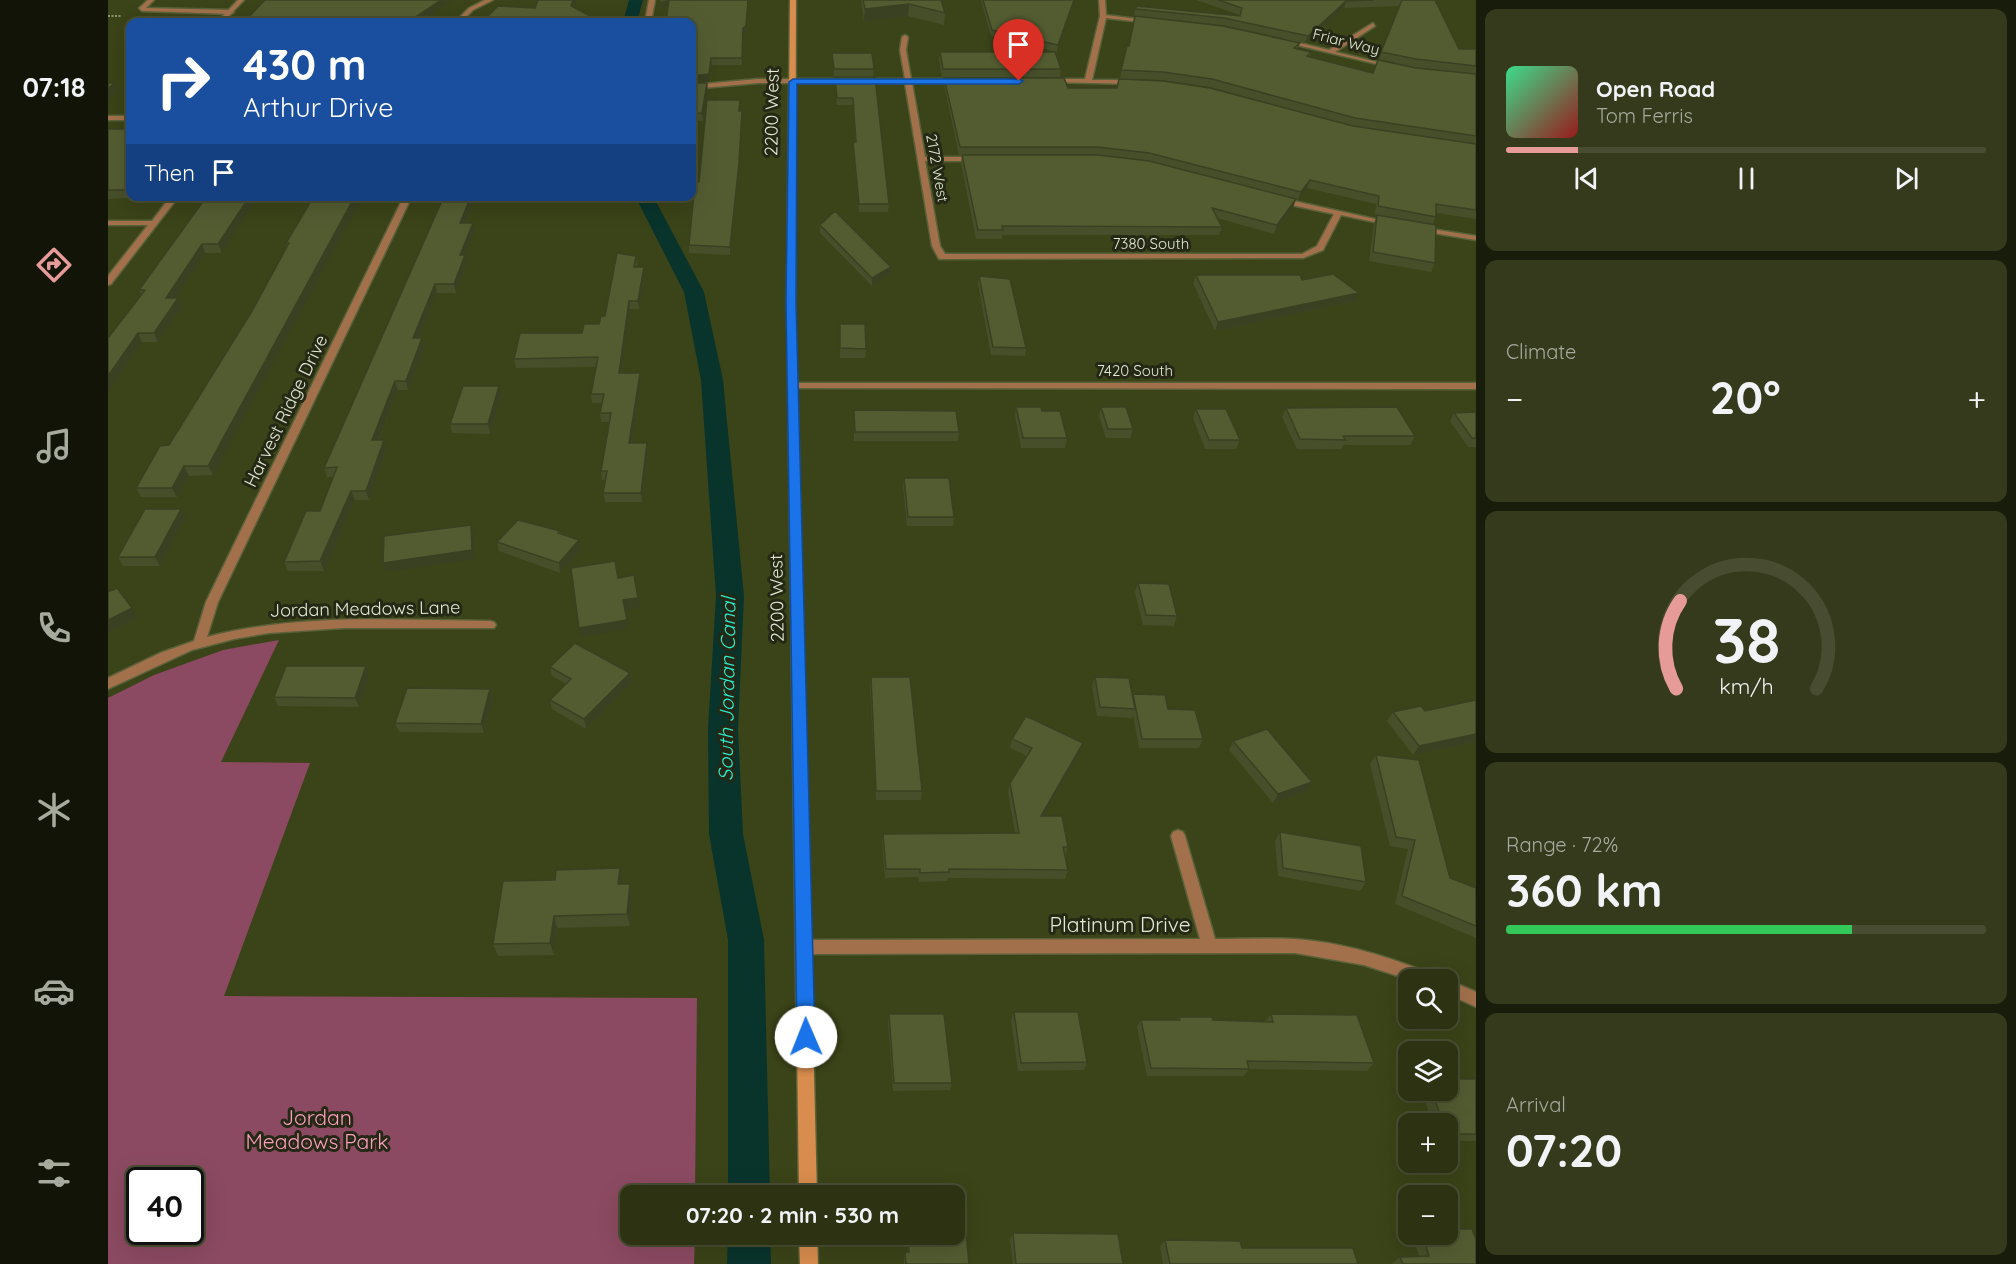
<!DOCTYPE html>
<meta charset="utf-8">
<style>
body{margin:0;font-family:Quicksand,sans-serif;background:#343a1b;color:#f1f3f6;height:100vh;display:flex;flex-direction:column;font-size:22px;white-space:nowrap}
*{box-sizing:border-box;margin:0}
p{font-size:20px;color:#a6aa9f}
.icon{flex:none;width:33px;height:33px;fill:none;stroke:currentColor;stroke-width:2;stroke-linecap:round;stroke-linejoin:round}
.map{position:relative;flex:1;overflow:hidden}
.panel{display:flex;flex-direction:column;gap:9px;padding:9px;background:#181c0a;width:540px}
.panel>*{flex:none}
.guide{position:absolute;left:18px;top:18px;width:570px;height:183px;border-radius:12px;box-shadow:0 6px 24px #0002,0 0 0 2px #484d32;background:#1a4fa0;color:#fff;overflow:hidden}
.buttons{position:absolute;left:1290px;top:969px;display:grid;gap:12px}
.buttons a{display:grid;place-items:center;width:60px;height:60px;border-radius:12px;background:#2c3212;box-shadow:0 6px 24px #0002,0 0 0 2px #484d32;font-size:30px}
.speed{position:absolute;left:18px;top:1167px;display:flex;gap:12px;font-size:30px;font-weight:700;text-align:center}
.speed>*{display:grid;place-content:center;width:78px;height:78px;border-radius:50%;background:#2c3212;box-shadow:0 6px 24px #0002,0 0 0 2px #484d32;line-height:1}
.speed .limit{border:3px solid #111;border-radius:9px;background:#fff;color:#111}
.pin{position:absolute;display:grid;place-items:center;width:51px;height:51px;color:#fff;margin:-62px -26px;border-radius:50% 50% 50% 0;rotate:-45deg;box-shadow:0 0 6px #0007}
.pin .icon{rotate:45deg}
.me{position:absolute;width:66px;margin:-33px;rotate:359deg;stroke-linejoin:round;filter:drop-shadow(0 0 4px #0008)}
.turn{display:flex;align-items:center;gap:21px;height:126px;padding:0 18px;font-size:27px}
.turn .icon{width:78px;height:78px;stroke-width:2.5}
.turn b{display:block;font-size:42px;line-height:51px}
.then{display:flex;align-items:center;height:57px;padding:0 18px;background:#0003;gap:12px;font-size:22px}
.big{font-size:45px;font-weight:700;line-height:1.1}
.panel .widget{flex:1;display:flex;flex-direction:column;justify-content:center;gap:9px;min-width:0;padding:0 21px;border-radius:12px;background:#343a1b}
.panel .dial{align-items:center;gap:0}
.dial svg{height:156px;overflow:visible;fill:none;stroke:#484d32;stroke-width:7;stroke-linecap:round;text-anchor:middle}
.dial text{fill:#f1f3f6;stroke:none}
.song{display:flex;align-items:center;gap:18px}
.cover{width:72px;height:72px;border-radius:9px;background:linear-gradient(135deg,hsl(150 70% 55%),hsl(0 70% 35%))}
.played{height:6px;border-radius:3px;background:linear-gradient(90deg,#e69b98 15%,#484d32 15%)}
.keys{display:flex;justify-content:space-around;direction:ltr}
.heat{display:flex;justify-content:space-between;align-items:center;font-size:33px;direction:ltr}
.charge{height:9px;border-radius:4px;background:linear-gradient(90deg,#34c759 72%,#484d32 0)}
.trip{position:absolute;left:512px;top:1185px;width:345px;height:60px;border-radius:12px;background:#2c3212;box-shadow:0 6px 24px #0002,0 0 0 2px #484d32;font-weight:700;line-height:60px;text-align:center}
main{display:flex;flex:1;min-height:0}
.tabs{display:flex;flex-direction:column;width:108px;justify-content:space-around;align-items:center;background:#121407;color:#a6aa9f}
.tabs .icon{width:42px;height:42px}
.tabs .on{color:#e69b98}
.tabs b{font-size:27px;color:#f1f3f6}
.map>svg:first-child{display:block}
.green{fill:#8b4a61;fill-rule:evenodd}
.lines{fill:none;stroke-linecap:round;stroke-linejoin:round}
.canal{fill:#09342c;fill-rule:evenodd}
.lane-casing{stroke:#596139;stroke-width:3}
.street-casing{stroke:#596139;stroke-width:3}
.secondary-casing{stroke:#596139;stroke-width:3}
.path{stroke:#8c9372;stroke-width:2;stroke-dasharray:2 1.5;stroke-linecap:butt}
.lane{fill:#a2714c;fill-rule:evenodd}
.street{fill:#a2714c;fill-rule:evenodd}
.secondary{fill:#d88c4d;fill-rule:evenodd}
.wall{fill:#474f2a}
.shaded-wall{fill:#3a4022}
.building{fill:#535c31;stroke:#3a4022;stroke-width:1.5}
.route{fill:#1a73e8;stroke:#114b97;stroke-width:1.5}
.labels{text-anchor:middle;stroke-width:6;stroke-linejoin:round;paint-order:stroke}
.far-street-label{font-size:15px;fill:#e2e8d1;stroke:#242815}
.street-label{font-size:18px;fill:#e2e8d1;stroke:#242815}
.water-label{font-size:20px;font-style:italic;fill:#2ceecf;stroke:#242815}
.near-street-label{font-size:21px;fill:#e2e8d1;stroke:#242815}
.near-park-label{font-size:21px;fill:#fd9ebe;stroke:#242815}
</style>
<main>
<nav class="tabs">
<b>07:18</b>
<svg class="icon on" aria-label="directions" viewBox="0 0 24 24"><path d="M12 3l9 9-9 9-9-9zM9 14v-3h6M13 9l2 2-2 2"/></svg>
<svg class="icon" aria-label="music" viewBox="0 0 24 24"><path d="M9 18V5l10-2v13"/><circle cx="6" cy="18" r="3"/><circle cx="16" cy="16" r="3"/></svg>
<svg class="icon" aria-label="phone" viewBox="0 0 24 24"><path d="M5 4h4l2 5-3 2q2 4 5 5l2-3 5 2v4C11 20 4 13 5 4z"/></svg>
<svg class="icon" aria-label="climate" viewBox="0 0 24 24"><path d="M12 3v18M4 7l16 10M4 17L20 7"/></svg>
<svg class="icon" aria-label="car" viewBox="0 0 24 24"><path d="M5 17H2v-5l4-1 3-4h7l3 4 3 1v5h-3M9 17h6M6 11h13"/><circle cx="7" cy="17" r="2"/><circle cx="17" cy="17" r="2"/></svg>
<svg class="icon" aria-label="filters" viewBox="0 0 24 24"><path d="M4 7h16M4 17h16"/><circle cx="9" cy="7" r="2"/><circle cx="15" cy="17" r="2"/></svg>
</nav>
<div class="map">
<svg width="1368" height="1264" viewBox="0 0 1368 1264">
<rect width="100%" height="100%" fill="#3b4318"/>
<path class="green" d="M171 640 113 762 202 763 116 996 589 998 587 1195 522 1196V1234L587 1235 586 1264H0V698L46 675 115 650ZM32 1180H82V1232H32Z"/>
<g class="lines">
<path class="canal" d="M521 0H535L529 22H515Z
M527 196H545L596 292 615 380 636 596 630 729 635 834 656 940 662 1196H620V940L601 834 600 729 608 596 593 380 576 292Z
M620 1234H662L663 1264H619Z"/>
<defs>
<path id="lane" d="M40 0H46L38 8 123 10 126 12 123 14 34 11 31 8Z
M541 0H547L543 22H537Z"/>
<path id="street" d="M130 0H136L115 22H109Z
M377 0H385L365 10 353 22H347L361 8Z
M991 0H997L998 15 1045 21 1042 23 998 18 984 80H1026L1029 82 1026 84 940 82 939 81 942 79H977L992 16Z
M1265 23 1267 26 1227 52 1286 66V68L1172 41 1175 39 1221 50Z
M797 35 800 37 798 50 803 79H852L855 81 852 83H804L817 157H868L872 159 868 161H817L832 246 837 254H1194L1209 246 1226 214 1169 202 1168 200 1172 198 1285 223 1281 225 1233 215 1215 250 1195 258 834 259H831L824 246 797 83H650L584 89V85L650 79H797L792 50 794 37Z
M0 116H22V120H0Z
M63 196H71L3 284 0 285V276L40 225H0V221H44Z
M296 196H304L110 602 99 637C192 613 287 620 382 621L386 622 388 625 386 628H236L161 633 126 639 84 650 0 689V678L52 653 86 641 98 602Z
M1310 227 1368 236V240L1313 231 1309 229Z
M685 383H1368V389L682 388V384Z
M1070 830 1075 832 1077 836 1107 939C1133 939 1160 938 1186 939 1234 942 1282 957 1326 975L1328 980H1302L1256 965 1187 953 697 954 692 952 689 947 692 942 697 940 1092 939 1063 836 1065 832Z
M1340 980 1368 992V1007L1340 994Z"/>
<path id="secondary" d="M682 0H688L687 301 709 1196H691L679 301Z
M691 1234H709L710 1264H692Z"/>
</defs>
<use href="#lane" class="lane-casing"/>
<use href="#street" class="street-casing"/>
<use href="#secondary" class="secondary-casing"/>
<path class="path" d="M0 16H13"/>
<use href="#lane" class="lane"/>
<use href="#street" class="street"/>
<use href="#secondary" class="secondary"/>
</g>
<path class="wall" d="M552 0H640L638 33 635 34 634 65H604L601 81 584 22 560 7 553 9Z
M753 0H833L837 13 836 25 800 16 756 21Z
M873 0H966L965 5 949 52 883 36Z
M1088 0H1327L1351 49H1368V219L1328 213V217L1324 225 1327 263 1323 272 1261 261 1266 223 1269 215H1267L1268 204 1199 188 1190 200 1188 199 1185 207 1166 234 1109 218 1114 227 1111 235H894V239H868L853 163 854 155H988H851L836 85V78L960 88 1296 134 1244 126 1102 87 1053 80 1012 78 1019 46 1192 43 1190 49 1203 52 1202 57 1265 73 1308 68 1367 74 1305 67 1271 59 1292 6 1236 8 1197 43 1114 25 1026 16 1028 6 1132 16V15Z
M832 52 953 69 952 77H834L831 59Z
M724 53 766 69 765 77H726Z
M727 77H767L781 204 780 212H751L745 150V142H747L745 105H729L727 85Z
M584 83 600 90 595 121H584Z
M632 111 634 118 631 171 622 255 581 253V245L591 182Z
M0 129H22V196L21 198 0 199Z
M99 196 114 253H97L68 298H70L74 307 50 342H34L0 392 33 294 31 290Z
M206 196 105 475 81 476 69 497H33L28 488 61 445 144 311 179 247 178 243Z
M336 196H368L358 223 367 232 357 256 359 263 348 293H329L311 338H314L317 348 300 390H290L271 440 279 449 261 500H247L216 571H180L176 562 212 511 225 477H219L216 468Z
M712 225 783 267 782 274 764 286 712 233Z
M528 256 529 267H536L537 276 531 309H522L513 373H532L533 382 523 443H539L540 452 534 502H497L495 493 497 480H494L493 471 502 422H493L492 413 494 403H484L483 394 488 367 408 368 406 359 474 333 491 324 497 316Z
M1088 275 1194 280 1247 301 1107 331 1085 283Z
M871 276 918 348 917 356 883 355 870 284Z
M732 324 758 349 757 358H732Z
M393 395 382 434 344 433 342 424Z
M908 407 934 411 959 438 957 448H913L907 416Z
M993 407 1025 429 1022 438H998L991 416Z
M1178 408 1307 436 1302 445H1235L1234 449H1189L1174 417Z
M1088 409 1132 440 1128 449H1097L1085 418Z
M746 410 851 432 850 441H746Z
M1368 412V447H1360L1342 421 1346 413Z
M796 478 846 517 845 526H799L795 487Z
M78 518 52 566H15L10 557Z
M452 531 453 534 473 550 452 573 391 551 389 542Z
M1030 583 1069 616 1066 626 1035 625 1027 592Z
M258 666 261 676 251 707 170 706 166 697Z
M442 667 522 673 524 682 478 729 444 709 442 700 458 684 444 676Z
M763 677 814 791 813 800H768L762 686Z
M987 677 1024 696 1025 694 1060 709 1095 739 1091 748H1031L1025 715 1024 718 989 716 984 686Z
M382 689 385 698 376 733 291 732 287 723Z
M1368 701V742L1305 755 1279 721 1285 712 1317 711Z
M904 739 972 752 936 816 960 847 957 856 960 870 957 879 840 878 839 881 811 882 810 877 777 878 774 843 775 834 907 833 900 792 902 783 919 756 902 748Z
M1125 741 1204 782 1199 791 1165 803 1121 750Z
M1268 755 1342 878 1368 888V938L1287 904 1300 849 1282 846 1262 764Z
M1172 832 1258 882 1252 891 1170 876 1167 841Z
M514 881V884H522L524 897 522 926 449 928 446 955 390 956 385 944Z
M906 1012 979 1062 976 1070 910 1071 903 1020Z
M781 1014 844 1083 842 1090 785 1091 780 1022Z
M1163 1014 1266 1063 1259 1071 1141 1069 1136 1076H1039L1029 1027 1033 1020H1069L1071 1017 1105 1020 1157 1022Z
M1345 1079H1368V1141H1340V1124H1325L1313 1091 1340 1090V1083Z
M905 1233 1015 1264H905L902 1240Z
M798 1234H846L861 1264H796V1258L797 1252H800Z
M1304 1234H1340L1368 1264H1285L1284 1263 1292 1257 1311 1256 1304 1235Z
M1057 1240 1134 1248 1250 1264H1055L1052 1246Z"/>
<path class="shaded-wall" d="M333 0H344L313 22H300Z
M465 0H468L464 13 463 6Z
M561 0 562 6 553 9 552 2Z
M640 0 638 33 635 34 634 65 635 28Z
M966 0 965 5 949 52 950 45Z
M1238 1 1236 8 1197 43 1200 36Z
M801 4 800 16 756 21 757 9Z
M486 18V22H478V20Z
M603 58 604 65 601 81 584 83V76Z
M6 83 9 91 0 100V89Z
M599 83 600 90 595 121 594 113Z
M634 111 631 171 622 255V247Z
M1202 180 1199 188 1190 200 1193 192Z
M22 184V196L21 198 17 190Z
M142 196H150L114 253 110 244Z
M247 196H255L105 475 100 466Z
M363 196H368L354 232 352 223Z
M1188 199 1185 207 1166 234 1169 225Z
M365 223 367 232 357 256 359 263 348 293 346 284 352 255Z
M94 244 97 253 62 307 58 298Z
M536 267 537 276 531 309 530 301Z
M783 267 782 274 764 286V278Z
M327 284 329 293 307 348 305 338Z
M1251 293 1247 301 1107 331 1110 322Z
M70 298 74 307 50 342 46 333Z
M521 301 522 309 512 382 511 373Z
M30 333 34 342 0 392V376Z
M314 338 317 348 300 390 298 381Z
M532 373 533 382 522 452 521 443Z
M287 381 290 390 267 449 264 440Z
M391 386 393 395 382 434 380 424Z
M276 440 279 449 261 500 258 491Z
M539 443 540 452 534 502 533 493Z
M76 466 81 476 69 497 64 488Z
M243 491 247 500 216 571 212 561Z
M73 509 78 518 52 566 47 557Z
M363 525 366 534 367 559 278 572 275 563Z
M471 540 473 550 452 573 451 563Z
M530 598 532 607 517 610 515 600Z
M24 608 30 618 0 632V620Z
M519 620 520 629 473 637 471 628Z
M258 666 261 676 251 707 247 698Z
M522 673 524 682 478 729 476 719Z
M382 689 385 698 376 733 373 724Z
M1368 734V742L1305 755 1311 746Z
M975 743 972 752 931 825 933 816Z
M1204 782 1199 791 1165 803 1170 794Z
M512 868 514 881 513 897 510 884Z
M522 884 524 897 522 926 519 914Z
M446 916 449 928 446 955 442 943Z"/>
<path class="building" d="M157 0H333L300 22H136Z
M430 0H465L463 6 486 18 478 20 482 22H374L390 6 427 8Z
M561 0H640L638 26 635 28 634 58H603L601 74 584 76V22H558Z
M755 0H833L837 13 801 4 757 9Z
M875 0H966L950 45 884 30Z
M1110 0H1266L1238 1 1200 36 1116 18 1028 9V6L1132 16 1134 8Z
M1294 0H1327L1351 49H1368V66L1308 59 1273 52Z
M1027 16 1115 26 1192 43 1186 48 1203 52 1199 56 1265 73 1270 60 1308 68 1368 74V136L1247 118 1104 79 1055 72 1013 70 1019 46H1021Z
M832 52H947L953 69H835Z
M724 53H764L766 69H726Z
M727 77H767L781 204H751L745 142H748L745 98H729Z
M836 78H956L960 88H1009L1011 79 1055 81 1102 88 1245 126 1368 144V210L1328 204V217L1270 206 1271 196 1202 180 1193 192 1041 153 990 147H852Z
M0 83H6L0 89Z
M584 83H599L594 113 584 114Z
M599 100H632L631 111H634L631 163 622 247 581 245 587 182H591Z
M0 129H22V184L17 190H0Z
M854 155H990L1041 161 1188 199 1169 225 1104 208 1114 227 894 226 895 230H870Z
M99 196H142L110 244H94L58 298H70L46 333H30L0 376V338L37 290H31Z
M206 196H247L100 466H76L64 488H28L52 446 61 445 144 311 181 243H178Z
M336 196H363L352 223H365L352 255H357L346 284H327L305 338H314L298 381H287L264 440H276L258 491H243L212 561 176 562 198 511H212L229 467 216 468Z
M727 211 783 267 764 278 712 225Z
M1269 215 1328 225 1327 263 1265 252Z
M509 253 528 256 526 267H536L530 301H521L511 373H532L521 443H539L533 493H495L499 471H493L503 413H492L496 394H483L490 357 406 359 412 333H474L476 324H491L493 316H497Z
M1225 274 1251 293 1110 322 1088 275H1192L1194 280Z
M871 276 902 279 918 348 885 347Z
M732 324H757L758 349 732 348Z
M355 386H391L380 424H342Z
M908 407H933L934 411H952L959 438H915Z
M993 407H1018L1025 429H1000Z
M1289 407 1307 436H1235L1238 440 1192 439 1178 408Z
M1088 409H1118L1132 440H1101Z
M746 410 848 411 851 432H747Z
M1368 412V438H1364L1346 413Z
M796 478H841L846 517H800Z
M37 509H73L47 557H10Z
M410 520 452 531 450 533 471 540 451 563 389 542Z
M363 525 364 550 275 563 276 536Z
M507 561 510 578 526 575 530 598 515 600 519 620 471 628 463 568Z
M1030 583 1061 584 1069 616 1038 615Z
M9 588 24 608 0 620V592Z
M467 643 522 673 476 719 442 700 463 679 442 667Z
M178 666H258L247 698 166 697Z
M763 677H802L814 791H768Z
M987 677 1021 678 1027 709 992 707Z
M299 688 382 689 373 724 287 723Z
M1025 694 1057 695 1060 709 1087 710 1095 739H1034Z
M1368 700V734L1311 746 1285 712 1313 706 1317 711Z
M918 716 975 743 933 816H954L960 847H955L960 870 841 869V872L812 873V869H778L775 834 911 833 902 783 924 748 904 739Z
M1159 729 1204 782 1170 794 1125 741Z
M1268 755 1311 760 1342 878 1368 888V926L1294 896 1307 840 1288 837Z
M1172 832 1253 846 1258 882 1175 868Z
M512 868 510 884H522L519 914 446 916 442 943 385 944 395 881 447 880 448 870Z
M906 1012H970L979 1062 913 1063Z
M781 1014H836L844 1083H786Z
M1163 1014 1249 1015 1266 1063 1139 1061 1141 1069 1043 1068 1033 1020H1072L1071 1017H1104L1105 1020 1165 1022Z
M1345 1079H1368V1134H1340V1124H1336L1323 1090H1340V1083H1346Z
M846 1197 855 1198 861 1264H798L797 1252H801L800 1234H846Z
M1340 1229H1364L1368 1239V1264H1295L1292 1257 1321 1256 1314 1234H1340Z
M905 1233 1010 1234 1015 1264H908Z
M1057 1240 1132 1241 1134 1248H1245L1250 1264H1062Z"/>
<path class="route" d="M685 79H911L915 81 911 84H689L688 302 707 1037 705 1044 698 1046 692 1044 689 1037 678 302 681 82Z"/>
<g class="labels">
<g class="far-street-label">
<text transform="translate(1238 42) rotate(14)" y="5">Friar Way</text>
<text transform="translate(829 168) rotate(80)" y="5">2172 West</text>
<text x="1043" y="249">7380 South</text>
<text x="1027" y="376">7420 South</text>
</g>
<g class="street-label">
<text transform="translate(664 112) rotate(-89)" y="6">2200 West</text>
<text transform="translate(178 411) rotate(-64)" y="6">Harvest Ridge Drive</text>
<text transform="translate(669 598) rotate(-91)" y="6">2200 West</text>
<text transform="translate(257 609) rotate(-1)" y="6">Jordan Meadows Lane</text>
</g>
<g class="water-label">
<text transform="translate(619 689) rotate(-89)" y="7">South Jordan Canal</text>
</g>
<g class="near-street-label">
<text x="1012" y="932">Platinum Drive</text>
</g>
<g class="near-park-label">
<text x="209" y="1125">Jordan<tspan x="209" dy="24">Meadows Park</tspan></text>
</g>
</g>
</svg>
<div class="buttons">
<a><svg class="icon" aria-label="search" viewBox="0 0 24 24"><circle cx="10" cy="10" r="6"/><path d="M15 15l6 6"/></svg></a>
<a><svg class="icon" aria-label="layers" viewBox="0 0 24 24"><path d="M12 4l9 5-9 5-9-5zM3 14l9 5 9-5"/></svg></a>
<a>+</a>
<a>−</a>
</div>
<div class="speed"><div class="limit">40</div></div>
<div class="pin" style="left:911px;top:81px;background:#d93025"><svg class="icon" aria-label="arrive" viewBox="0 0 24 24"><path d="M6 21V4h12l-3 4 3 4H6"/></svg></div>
<svg class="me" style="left:698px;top:1037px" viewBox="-20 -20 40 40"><circle r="19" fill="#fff"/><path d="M0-13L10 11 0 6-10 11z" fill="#1a73e8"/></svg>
<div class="trip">07:20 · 2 min · 530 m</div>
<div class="guide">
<div class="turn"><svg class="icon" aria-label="right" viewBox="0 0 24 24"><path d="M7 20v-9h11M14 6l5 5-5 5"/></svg><div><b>430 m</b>Arthur Drive</div></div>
<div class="then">Then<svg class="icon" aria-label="arrive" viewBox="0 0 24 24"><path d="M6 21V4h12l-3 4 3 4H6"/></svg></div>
</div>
</div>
<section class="panel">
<div class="widget">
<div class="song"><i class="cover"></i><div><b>Open Road</b><p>Tom Ferris</p></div></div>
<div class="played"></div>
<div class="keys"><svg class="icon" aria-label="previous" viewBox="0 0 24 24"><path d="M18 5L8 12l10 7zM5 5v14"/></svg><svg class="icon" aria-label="pause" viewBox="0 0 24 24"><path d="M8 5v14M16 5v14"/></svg><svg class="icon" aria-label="next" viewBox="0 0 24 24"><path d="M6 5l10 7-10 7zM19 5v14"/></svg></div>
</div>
<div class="widget"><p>Climate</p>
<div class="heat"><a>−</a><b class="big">20°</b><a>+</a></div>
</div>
<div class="widget dial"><svg viewBox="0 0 100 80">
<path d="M14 69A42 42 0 1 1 86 69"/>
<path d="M14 69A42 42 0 0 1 16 24" stroke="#e69b98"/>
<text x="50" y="56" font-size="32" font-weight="700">38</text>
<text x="50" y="72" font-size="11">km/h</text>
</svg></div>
<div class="widget"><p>Range · 72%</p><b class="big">360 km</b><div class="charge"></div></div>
<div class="widget"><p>Arrival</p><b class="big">07:20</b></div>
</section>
</main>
